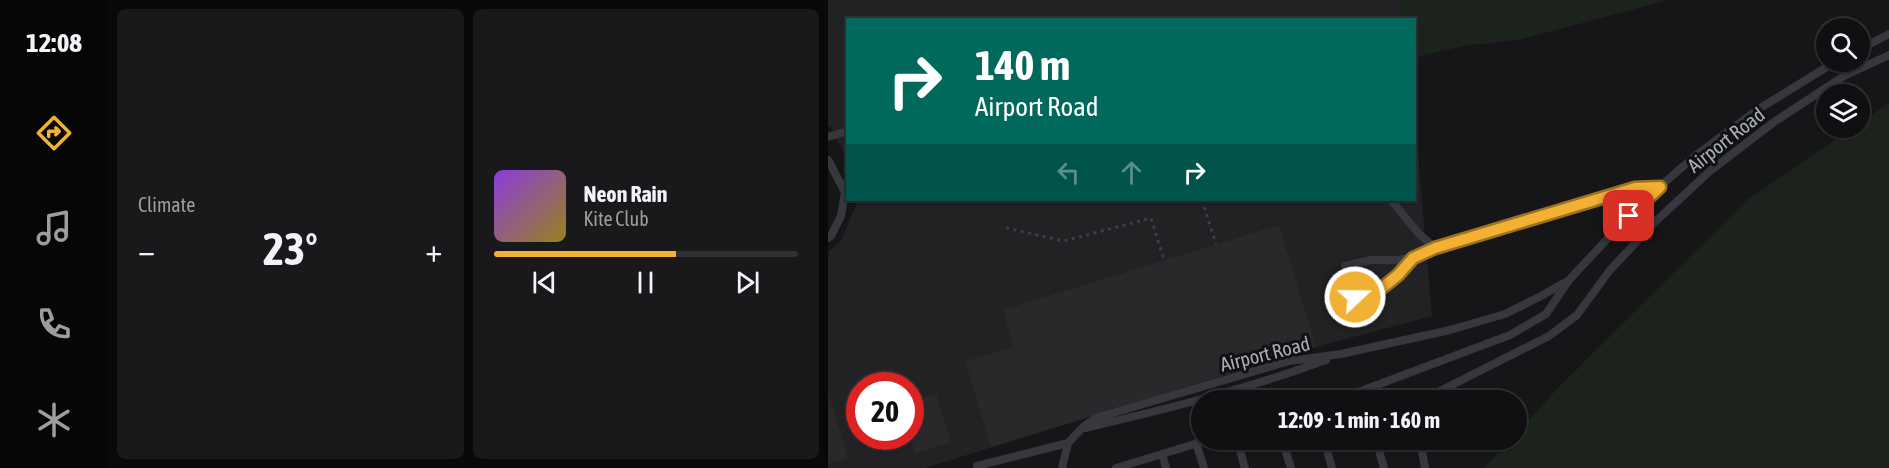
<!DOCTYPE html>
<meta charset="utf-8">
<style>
body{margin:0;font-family:"Asap Condensed",sans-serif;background:#19191b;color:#f1f3f6;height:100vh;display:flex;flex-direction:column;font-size:22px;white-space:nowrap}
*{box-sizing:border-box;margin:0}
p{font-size:20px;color:#9c9d9f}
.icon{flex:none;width:33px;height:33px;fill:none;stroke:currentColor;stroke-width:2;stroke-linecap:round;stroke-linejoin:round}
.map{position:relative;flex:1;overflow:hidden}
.drawer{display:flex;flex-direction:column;gap:9px;padding:9px;background:#09090a;width:720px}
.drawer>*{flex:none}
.hud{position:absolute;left:18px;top:18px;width:570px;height:183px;border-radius:0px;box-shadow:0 2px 4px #0004,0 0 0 2px #303032;background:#00695c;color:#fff;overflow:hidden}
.tools{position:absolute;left:988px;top:18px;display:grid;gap:12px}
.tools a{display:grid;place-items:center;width:54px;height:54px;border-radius:50%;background:#101012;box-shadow:0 2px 4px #0004,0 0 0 2px #303032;font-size:30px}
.speed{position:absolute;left:18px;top:372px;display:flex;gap:12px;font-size:30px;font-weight:700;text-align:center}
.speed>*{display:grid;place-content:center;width:78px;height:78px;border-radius:50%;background:#101012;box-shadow:0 2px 4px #0004,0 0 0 2px #303032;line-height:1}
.speed .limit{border:9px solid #d22;background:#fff;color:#111}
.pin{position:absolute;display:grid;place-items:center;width:51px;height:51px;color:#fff;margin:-26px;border-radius:12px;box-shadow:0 3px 9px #0006}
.me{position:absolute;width:66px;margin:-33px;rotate:69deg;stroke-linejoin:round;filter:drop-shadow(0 0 4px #0008)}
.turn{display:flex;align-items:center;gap:21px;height:126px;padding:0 30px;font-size:27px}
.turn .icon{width:78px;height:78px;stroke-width:2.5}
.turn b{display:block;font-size:42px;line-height:51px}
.lanes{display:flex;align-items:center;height:57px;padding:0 30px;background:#0003;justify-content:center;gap:30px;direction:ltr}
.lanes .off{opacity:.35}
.big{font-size:45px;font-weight:700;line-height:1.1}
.drawer .tile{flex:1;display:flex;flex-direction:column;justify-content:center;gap:9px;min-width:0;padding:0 21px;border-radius:9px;background:#19191b}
.song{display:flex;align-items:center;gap:18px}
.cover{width:72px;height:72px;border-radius:9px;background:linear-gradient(135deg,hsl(270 70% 55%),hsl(50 70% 35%))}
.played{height:6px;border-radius:3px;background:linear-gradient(90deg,#f2b134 60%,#303032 60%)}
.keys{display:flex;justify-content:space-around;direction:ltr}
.heat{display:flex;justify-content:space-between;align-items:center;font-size:33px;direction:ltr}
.drawer .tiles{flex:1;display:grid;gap:9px;grid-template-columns:repeat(2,1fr)}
.trip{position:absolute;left:363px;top:390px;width:336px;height:60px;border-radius:30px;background:#101012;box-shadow:0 2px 4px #0004,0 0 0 2px #303032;font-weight:700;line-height:60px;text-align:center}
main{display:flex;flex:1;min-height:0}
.tab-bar{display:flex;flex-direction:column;width:108px;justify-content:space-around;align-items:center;background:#060607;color:#9c9d9f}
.tab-bar .icon{width:42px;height:42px}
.tab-bar .active{color:#f2b134}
.tab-bar b{font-size:27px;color:#f1f3f6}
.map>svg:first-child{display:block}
.built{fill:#222225;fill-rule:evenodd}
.green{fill:#1c231d}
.building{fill:#29292c}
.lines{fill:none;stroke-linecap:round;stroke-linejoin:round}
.path{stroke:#3d3f44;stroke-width:3;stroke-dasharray:3 4.5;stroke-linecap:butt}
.lane{stroke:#37383d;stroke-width:8}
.route-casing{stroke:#9d7322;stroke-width:15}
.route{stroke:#f2b134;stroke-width:10}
.labels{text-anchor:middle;stroke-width:6;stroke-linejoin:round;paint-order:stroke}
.street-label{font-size:20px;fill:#a8adb8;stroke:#111113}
</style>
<main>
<nav class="tab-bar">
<b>12:08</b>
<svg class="icon active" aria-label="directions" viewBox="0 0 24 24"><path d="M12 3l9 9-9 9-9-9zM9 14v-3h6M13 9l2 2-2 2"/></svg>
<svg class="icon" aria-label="music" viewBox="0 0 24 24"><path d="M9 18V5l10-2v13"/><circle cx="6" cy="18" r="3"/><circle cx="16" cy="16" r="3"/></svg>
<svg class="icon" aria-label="phone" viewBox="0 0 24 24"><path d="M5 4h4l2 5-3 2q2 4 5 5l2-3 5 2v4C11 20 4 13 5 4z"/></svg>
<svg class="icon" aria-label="climate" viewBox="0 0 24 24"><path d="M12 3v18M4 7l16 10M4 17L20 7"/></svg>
</nav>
<section class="drawer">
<div class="tiles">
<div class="tile"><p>Climate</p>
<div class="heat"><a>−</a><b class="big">23°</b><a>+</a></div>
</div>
<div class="tile">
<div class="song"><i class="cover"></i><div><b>Neon Rain</b><p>Kite Club</p></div></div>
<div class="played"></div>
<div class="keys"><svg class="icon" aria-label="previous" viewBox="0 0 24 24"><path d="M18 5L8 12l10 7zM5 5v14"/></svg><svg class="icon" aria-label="pause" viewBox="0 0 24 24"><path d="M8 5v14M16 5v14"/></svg><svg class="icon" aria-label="next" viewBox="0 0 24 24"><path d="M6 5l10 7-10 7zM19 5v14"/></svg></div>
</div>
</div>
</section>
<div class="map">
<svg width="1061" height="468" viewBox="0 0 1061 468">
<rect width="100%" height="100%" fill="#161618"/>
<path class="built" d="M0 0H577L579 19 20 20 19 159 3 127 0 126Z
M587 121 604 316 488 347 97 468H0V252L14 239 30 200H586ZM32 386H82V436H32Z"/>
<path class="green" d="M572 0H841L694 39 636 46 587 57 586 20 572 19 569 6Z
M1061 103V468H656L682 440H688L689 433 728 390 920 199 1025 128H1032V123Z"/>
<path class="building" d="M451 225 488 347 163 447 137 361 186 347 175 310Z
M0 392 20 458 0 464Z
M108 394 123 442 87 454 81 436H82V402Z"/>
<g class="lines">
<path class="path" d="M374 200 388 244
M178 228 236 241 323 218 336 260"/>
<path class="lane" d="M1032 49 1061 34
M0 137 20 131
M0 160 17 192 13 216 3 236 0 238
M563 200 591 234 607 248
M517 266 543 260H567L585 258 607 248 631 240 807 188 831 187
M527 297 554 288 585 259
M509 400 682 335 718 314 741 280 813 203 867 156 929 110 1007 62
M604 400 610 392 721 336 749 315 782 270 829 220 882 171 946 122 1016 76 1061 55
M257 428C339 409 419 389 498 360
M409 440 417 468
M454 440 463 468
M496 440 504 468
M548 440 556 468
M592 440 597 468
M368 443 376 468
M334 454 338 468
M149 468V466L240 443
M234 468 240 443 256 426 268 418 461 361 513 354 622 330 677 314 713 296 738 282
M288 468 380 440"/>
</g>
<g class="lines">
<defs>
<path id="route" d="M527 297 554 288 570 275 585 258 607 248 807 188 832 187 801 216"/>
</defs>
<use href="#route" class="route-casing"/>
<use href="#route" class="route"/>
</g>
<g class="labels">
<g class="street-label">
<text transform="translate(898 140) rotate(-38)" y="7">Airport Road</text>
<text transform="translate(437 354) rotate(-14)" y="7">Airport Road</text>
</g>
</g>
</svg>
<div class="tools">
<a><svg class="icon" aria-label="search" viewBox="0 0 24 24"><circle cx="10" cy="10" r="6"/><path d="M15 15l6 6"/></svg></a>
<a><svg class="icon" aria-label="layers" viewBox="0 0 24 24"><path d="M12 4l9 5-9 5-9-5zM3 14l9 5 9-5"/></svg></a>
</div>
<div class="speed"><div class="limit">20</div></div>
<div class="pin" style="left:801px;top:216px;background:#d93025"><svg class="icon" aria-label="arrive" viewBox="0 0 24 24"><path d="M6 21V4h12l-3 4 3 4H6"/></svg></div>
<svg class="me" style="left:527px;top:297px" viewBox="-20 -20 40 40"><circle r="17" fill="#f2b134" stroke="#fff" stroke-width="3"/><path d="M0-11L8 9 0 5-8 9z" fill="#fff"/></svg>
<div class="trip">12:09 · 1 min · 160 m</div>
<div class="hud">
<div class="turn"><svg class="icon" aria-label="right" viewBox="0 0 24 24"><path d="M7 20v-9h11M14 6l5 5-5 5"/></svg><div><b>140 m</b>Airport Road</div></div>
<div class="lanes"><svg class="icon off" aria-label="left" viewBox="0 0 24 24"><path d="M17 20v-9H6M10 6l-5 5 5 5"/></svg><svg class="icon off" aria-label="ahead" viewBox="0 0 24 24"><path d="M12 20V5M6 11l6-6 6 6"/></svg><svg class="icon" aria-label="right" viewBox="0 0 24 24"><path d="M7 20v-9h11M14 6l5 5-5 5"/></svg></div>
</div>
</div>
</main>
